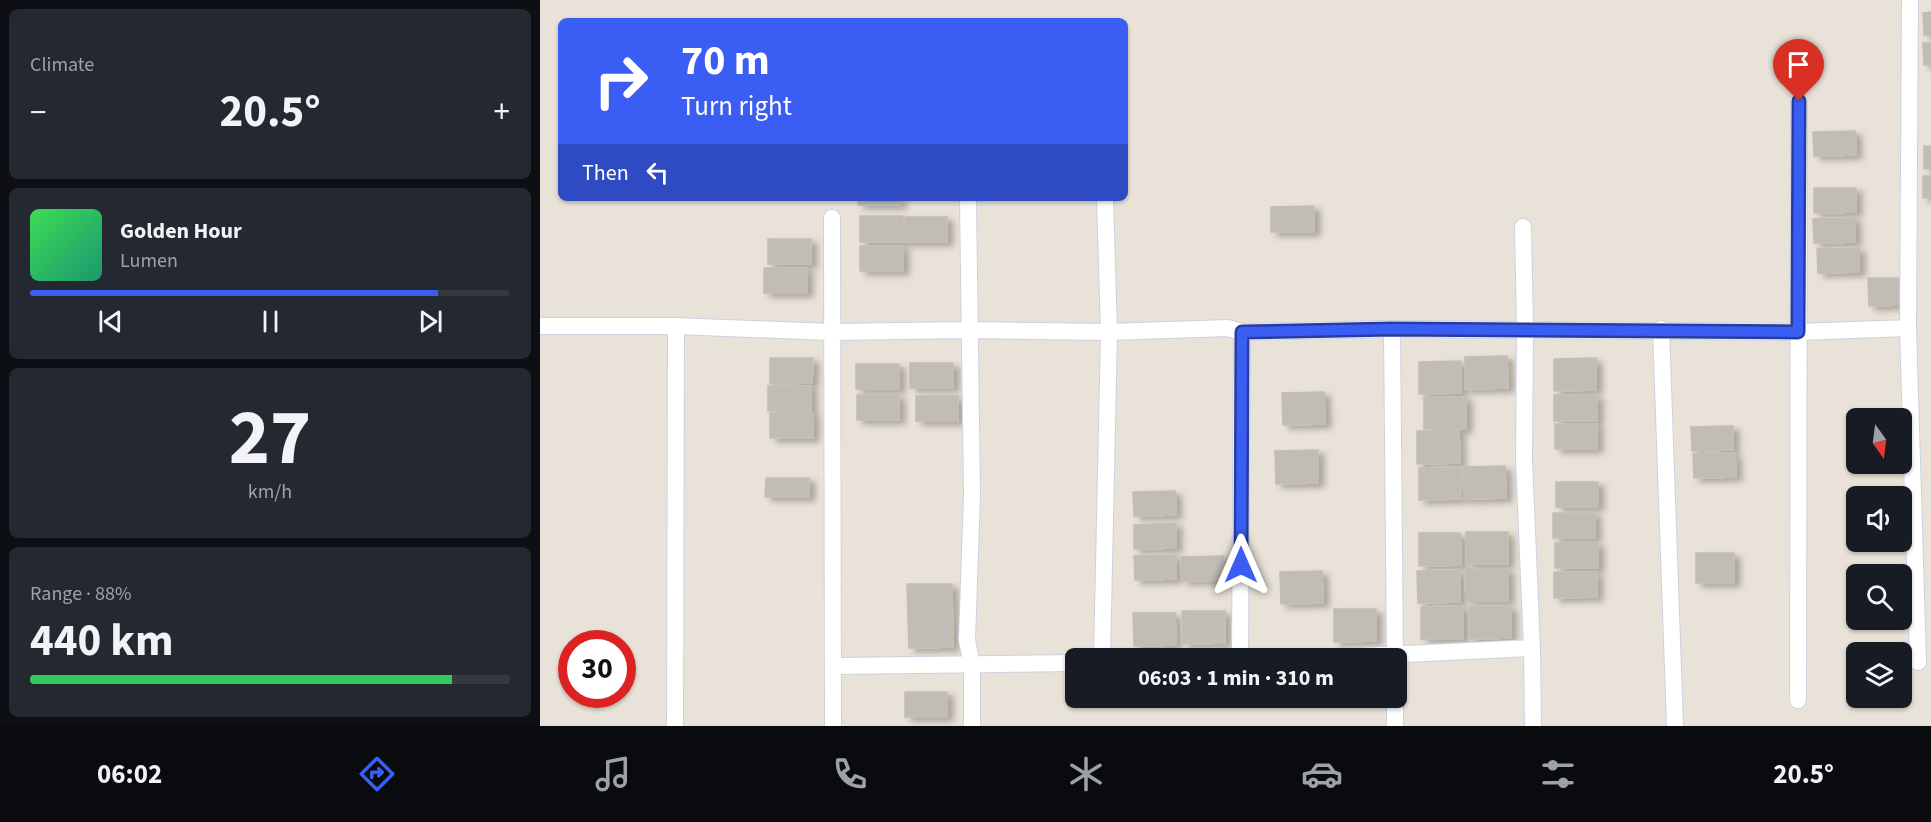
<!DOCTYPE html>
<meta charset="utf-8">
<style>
body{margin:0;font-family:"Source Sans 3",sans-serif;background:#242831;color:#f1f3f6;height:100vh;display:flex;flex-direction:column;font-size:22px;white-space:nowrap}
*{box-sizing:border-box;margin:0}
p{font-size:20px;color:#9ea1a6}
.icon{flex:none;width:33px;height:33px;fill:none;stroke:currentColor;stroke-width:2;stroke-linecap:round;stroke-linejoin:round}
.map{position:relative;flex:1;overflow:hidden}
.sheet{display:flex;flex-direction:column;gap:9px;padding:9px;background:#0d0f14;width:540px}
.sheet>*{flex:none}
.hud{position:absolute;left:18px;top:18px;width:570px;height:183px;border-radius:9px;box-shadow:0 2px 4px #0004;background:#3a5ef4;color:#fff;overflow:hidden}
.needle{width:39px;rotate:166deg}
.fabs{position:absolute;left:1306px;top:408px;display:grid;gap:12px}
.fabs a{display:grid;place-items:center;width:66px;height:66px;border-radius:9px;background:#171b24;box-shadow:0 2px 4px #0004;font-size:30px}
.speed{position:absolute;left:18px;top:630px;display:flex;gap:12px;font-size:30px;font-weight:700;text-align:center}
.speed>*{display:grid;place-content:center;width:78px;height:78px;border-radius:50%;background:#171b24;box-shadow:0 2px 4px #0004;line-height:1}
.speed .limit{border:9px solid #d22;background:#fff;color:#111}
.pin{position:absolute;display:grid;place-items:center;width:51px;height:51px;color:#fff;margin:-62px -26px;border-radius:50% 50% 50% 0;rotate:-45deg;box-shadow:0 0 6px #0007}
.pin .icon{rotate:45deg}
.me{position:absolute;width:66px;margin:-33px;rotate:0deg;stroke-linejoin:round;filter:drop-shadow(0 0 4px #0008)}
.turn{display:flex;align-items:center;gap:21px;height:126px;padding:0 24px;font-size:27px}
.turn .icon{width:78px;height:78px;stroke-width:2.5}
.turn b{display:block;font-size:42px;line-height:51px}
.then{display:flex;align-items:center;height:57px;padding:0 24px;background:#0003;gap:12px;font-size:22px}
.big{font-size:45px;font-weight:700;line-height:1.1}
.sheet .widget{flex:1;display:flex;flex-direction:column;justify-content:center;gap:9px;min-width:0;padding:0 21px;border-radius:9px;background:#242831}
.sheet .dial{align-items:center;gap:0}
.dial b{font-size:78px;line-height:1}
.song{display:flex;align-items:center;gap:18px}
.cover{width:72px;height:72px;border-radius:9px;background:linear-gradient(135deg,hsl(130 70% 55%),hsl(160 70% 35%))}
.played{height:6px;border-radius:3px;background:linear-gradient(90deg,#3a5ef4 85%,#363941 85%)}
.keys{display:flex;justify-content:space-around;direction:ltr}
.heat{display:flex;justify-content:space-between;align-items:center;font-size:33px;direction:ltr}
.charge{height:9px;border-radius:4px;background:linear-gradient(90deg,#34c759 88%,#363941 0)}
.trip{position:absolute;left:525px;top:648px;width:342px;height:60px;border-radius:9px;background:#171b24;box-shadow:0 2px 4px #0004;font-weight:700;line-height:60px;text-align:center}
.dock{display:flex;height:96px;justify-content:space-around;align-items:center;background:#090b0e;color:#9ea1a6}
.dock .icon{width:42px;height:42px}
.dock .active{color:#3a5ef4}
.dock b{font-size:27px;color:#f1f3f6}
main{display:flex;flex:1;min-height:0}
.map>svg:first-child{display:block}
.building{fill:#c1bcb5;stroke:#c4bdb2;stroke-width:1.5;filter:url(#shadow)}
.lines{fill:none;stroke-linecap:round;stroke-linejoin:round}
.minor-casing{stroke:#cdd1e0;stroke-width:18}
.minor{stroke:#fff;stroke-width:16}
.route-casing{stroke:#263d9f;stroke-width:15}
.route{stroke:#3a5ef4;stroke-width:10}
</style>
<main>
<section class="sheet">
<div class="widget"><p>Climate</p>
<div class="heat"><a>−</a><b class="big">20.5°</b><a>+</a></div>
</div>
<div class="widget">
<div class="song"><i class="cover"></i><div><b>Golden Hour</b><p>Lumen</p></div></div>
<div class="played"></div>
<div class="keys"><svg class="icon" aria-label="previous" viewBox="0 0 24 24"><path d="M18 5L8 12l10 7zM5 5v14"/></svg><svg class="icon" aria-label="pause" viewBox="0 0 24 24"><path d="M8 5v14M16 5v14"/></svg><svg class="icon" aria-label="next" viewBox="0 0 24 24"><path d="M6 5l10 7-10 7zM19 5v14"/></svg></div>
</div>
<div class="widget dial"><b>27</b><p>km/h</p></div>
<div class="widget"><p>Range · 88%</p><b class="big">440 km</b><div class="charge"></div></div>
</section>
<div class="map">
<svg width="1391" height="726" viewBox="0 0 1391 726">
<defs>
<filter id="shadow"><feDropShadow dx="6" dy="4" stdDeviation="3" flood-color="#0004"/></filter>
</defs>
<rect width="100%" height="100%" fill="#e9e2d8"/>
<path class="building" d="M1391 12V35H1384L1383 13Z
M1383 43H1391V65H1384Z
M1315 131 1316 155 1274 156 1273 132Z
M1384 146H1391V168L1384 169Z
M1383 176H1391V198H1383Z
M1274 188H1316V212L1274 213Z
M318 198H360V205H318Z
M774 206V232H731V207Z
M320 216H363V242H320Z
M365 217H407V242H365Z
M1315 218V242L1274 243 1273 219Z
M228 239H271V264H228Z
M320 246H363V271H320Z
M1319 248V272L1278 273 1277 249Z
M224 268H267V293H224Z
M1328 278H1361V305L1329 306Z
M967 356 968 388 925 389V357Z
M230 358H273L272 383 230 384Z
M1056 358V390L1014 391V359Z
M921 361V393L879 394V362Z
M370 363H413V388H370Z
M316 364H359V389H316Z
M228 386H271V411H228Z
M784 392 785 424 743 425 742 393Z
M317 395H359V420H317Z
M1014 395H1057V421H1014Z
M376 396H418V421H376Z
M884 397H926V429H884Z
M230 413H273V438H230Z
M1015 424H1057V449H1015Z
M1193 426V450L1152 451 1151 427Z
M877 431H919L920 463 877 464Z
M778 450V483L736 484 735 451Z
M1195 453 1196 477 1154 478 1153 454Z
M965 466 966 498 924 499 923 467Z
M921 467V499L879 500V468Z
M226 478H269V497H225Z
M1016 482H1058V507H1016Z
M635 491 636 515 594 516 593 492Z
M1013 513H1055V538H1013Z
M636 523V548L594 549V525Z
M926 532H968V564H926Z
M879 533H920L921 565 879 566Z
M1015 543H1058V568H1015Z
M1156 553H1194V583H1156Z
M636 555V579L595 580 594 556Z
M683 556 684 580 642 581 641 557Z
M925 569H968V601H926Z
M920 570V602L878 603 877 571Z
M782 571 783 603 741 604 740 572Z
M1014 572H1057V597L1014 598Z
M367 584H412L413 647 369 648Z
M923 606V639H881V607Z
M971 606V638L929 639V607Z
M794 609H836V641L794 642Z
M642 611H685V643L643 644Z
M593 613H635L636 645 594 646Z
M365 692H407V717H365Z"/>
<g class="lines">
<defs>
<path id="minor" d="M428 198 432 495 427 640 432 665V726
M292 218 293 726
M0 326H136L292 332 429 330 569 332 688 328 702 332 852 329 1258 332 1368 328 1370 0
M1368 328 1378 662
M852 329 855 658
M1121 329 1135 726
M992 648 993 726
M562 658 569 332 565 198
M700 658 702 332
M781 658 992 648 984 459 985 329 983 227
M295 666 536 663
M1258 700 1259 101
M135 726 136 326
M855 726V698"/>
</defs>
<use href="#minor" class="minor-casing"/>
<use href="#minor" class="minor"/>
</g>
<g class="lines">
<defs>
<path id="route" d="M701 565 702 332 852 329 1258 332 1259 101"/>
</defs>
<use href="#route" class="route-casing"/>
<use href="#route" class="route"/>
</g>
</svg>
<div class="fabs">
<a><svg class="needle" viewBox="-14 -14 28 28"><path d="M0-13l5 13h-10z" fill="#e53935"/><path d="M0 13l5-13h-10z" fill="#9ea1a6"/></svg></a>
<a><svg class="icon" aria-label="sound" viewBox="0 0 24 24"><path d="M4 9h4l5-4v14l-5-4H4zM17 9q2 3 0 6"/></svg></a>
<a><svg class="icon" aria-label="search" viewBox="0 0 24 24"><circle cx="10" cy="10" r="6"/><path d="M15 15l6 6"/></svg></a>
<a><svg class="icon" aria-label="layers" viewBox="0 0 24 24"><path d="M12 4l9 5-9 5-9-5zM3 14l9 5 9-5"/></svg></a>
</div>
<div class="speed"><div class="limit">30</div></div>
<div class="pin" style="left:1259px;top:101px;background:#d93025"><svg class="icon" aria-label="arrive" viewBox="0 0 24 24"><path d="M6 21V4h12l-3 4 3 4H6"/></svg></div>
<svg class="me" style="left:701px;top:565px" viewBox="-20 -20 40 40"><path d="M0-17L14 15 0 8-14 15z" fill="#3a5ef4" stroke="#fff" stroke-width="4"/></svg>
<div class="trip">06:03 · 1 min · 310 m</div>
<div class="hud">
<div class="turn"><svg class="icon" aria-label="right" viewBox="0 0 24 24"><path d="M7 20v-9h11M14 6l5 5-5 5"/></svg><div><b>70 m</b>Turn right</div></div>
<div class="then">Then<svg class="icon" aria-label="left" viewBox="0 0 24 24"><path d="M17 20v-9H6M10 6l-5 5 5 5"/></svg></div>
</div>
</div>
</main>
<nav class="dock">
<b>06:02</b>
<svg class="icon active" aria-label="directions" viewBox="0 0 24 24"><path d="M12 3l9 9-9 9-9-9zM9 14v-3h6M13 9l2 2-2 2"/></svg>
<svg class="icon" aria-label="music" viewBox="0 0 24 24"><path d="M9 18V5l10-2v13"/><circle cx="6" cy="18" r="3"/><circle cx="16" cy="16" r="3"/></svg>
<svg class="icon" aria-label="phone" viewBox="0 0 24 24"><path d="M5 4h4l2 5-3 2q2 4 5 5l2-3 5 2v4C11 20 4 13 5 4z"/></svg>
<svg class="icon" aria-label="climate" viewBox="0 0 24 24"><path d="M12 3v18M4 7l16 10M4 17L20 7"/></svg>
<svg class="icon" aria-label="car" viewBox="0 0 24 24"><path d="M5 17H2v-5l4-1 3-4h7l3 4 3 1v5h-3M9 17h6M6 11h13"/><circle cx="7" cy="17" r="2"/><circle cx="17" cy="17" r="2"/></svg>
<svg class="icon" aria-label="filters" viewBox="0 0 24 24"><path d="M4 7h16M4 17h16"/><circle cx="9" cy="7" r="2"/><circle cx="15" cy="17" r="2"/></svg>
<b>20.5°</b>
</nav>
